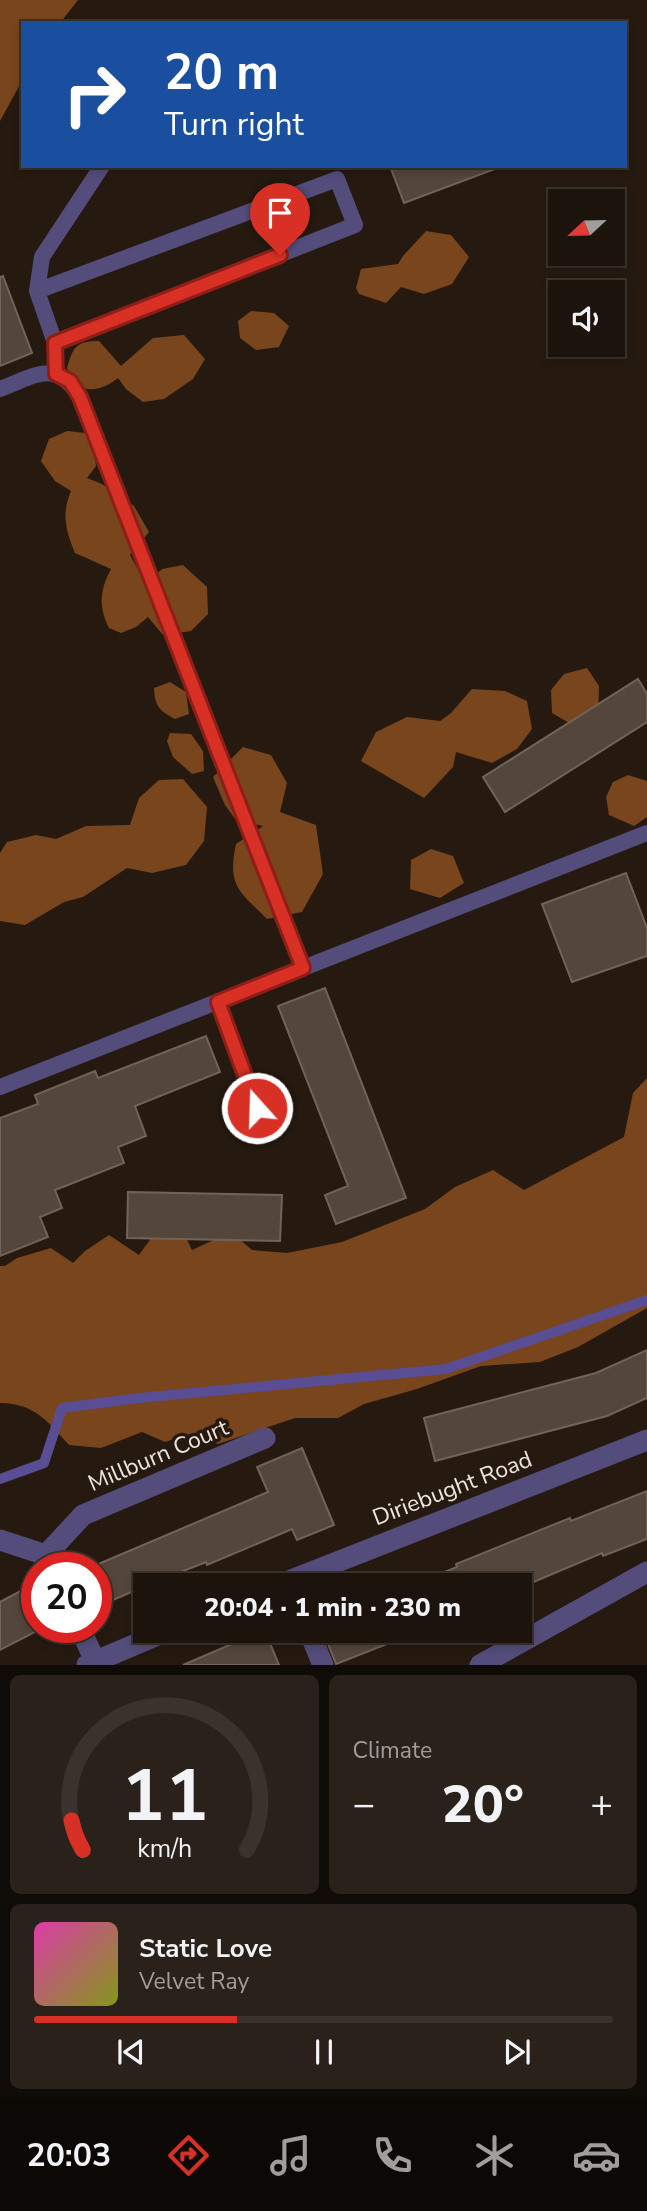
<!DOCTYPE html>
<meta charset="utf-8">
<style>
body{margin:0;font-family:"Nunito Sans",sans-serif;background:#29211a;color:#f1f3f6;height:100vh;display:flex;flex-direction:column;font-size:26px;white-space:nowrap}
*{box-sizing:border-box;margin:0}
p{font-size:23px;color:#a09e9d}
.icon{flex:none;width:38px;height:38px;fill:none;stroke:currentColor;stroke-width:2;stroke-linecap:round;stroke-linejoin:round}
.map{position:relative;height:1665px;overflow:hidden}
.sheet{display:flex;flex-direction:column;gap:10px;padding:10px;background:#0f0b07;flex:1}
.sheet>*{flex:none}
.top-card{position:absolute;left:21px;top:21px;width:606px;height:147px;border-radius:0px;box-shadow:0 4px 10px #0003,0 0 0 2px #3a332d;background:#1a4fa0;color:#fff;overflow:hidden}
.needle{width:46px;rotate:248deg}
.controls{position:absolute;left:548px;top:189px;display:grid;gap:14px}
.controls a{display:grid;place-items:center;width:77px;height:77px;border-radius:0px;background:#1c140c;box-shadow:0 4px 10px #0003,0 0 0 2px #3a332d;font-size:35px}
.speed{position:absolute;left:21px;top:1552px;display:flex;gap:14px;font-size:35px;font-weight:700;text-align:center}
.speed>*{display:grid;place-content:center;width:91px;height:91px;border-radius:50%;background:#1c140c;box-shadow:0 4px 10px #0003,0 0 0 2px #3a332d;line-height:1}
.speed .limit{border:10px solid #d22;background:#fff;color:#111}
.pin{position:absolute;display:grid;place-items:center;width:60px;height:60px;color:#fff;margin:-72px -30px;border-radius:50% 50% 50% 0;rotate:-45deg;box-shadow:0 0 7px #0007}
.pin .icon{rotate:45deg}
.me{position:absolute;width:77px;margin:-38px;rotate:340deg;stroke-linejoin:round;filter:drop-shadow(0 0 5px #0008)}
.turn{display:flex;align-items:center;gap:24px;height:147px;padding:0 28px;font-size:32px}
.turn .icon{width:91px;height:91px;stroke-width:2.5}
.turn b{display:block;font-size:49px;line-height:60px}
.big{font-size:52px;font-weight:800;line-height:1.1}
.sheet .tile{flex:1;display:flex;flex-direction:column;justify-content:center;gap:10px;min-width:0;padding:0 24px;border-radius:10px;background:#29211a}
.sheet .dial{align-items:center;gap:0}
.dial svg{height:182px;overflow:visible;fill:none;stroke:#3a332d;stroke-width:7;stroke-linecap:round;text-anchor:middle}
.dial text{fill:#f1f3f6;stroke:none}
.song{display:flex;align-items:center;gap:21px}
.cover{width:84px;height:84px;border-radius:10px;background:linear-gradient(135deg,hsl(320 70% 55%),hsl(70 70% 35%))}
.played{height:7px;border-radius:4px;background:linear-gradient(90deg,#d93025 35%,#3a332d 35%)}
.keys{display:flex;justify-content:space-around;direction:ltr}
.heat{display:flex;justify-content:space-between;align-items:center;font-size:38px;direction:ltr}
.sheet .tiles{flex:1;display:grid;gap:10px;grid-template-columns:1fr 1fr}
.tile:last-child{grid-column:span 2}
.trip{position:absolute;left:133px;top:1573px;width:399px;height:70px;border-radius:0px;background:#1c140c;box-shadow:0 4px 10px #0003,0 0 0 2px #3a332d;font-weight:800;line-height:70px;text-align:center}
.tabs{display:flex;height:112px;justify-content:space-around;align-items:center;background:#0b0805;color:#a09e9d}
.tabs .icon{width:49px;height:49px}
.tabs .active{color:#d93025}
.tabs b{font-size:32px;color:#f1f3f6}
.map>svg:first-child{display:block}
.forest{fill:#78451c}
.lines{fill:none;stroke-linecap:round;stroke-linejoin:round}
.stream{stroke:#594d93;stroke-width:10}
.building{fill:#55463c;stroke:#726358;stroke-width:2}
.lane{stroke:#544d7c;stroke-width:16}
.street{stroke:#544d7c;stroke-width:21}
.route-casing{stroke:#8d1f18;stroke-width:18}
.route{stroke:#d93025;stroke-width:12}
.labels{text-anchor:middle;stroke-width:7;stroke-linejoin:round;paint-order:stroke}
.street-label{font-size:23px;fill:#ede4dd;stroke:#261a10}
</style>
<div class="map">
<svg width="647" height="1665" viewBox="0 0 647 1665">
<rect width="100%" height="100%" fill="#261a10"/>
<path class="forest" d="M0 0H78L60 23H23V79L0 121Z
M426 231 451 235 469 257 452 284 424 294 401 287 386 303 359 294 356 288 361 269 398 264 403 256Z
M251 311 274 313 289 326 279 347 256 350 240 338 238 321Z
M184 335 205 359 193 379 164 399 143 402 126 389 118 378C105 388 94 392 78 387L67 368C73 347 76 341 99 341L121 366 153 338Z
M67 431 85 433 93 445 96 466 87 478 102 484 134 506 149 532 130 555 146 584 162 569 183 565 207 587 208 614 191 631 163 635 148 617 136 627 121 633 109 628C98 606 100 590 111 569L75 553C66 531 61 514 71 491L55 481 41 461 49 439Z
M587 668 599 686 598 719 576 727 552 713 551 690 564 674Z
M170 682 186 692 189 714 175 719C159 710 155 707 154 688Z
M472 689 505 691 527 701 532 729 517 749 492 763 456 752 453 767 424 798 361 761 376 732 407 717 440 721 451 713Z
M170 733 191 734 203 751 204 771 192 774 173 757 167 741Z
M243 747 271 755 287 783 280 812 316 825 323 874 302 912 267 919C239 891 227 886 236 844L263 826 236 820 225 805 213 777Z
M628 775 647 781V817L634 826 609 815 606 797 613 782Z
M183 779 207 807 204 841 186 865 152 873 127 868 83 897 64 902 25 925 0 921V853L7 842 36 835 56 839 86 826 130 825 139 798 159 780Z
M431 849 453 856 464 883 440 898 410 889 411 860Z
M647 1078V1308L578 1347 540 1362 481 1366 417 1389 364 1404 338 1418H295L218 1444 189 1434 165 1442 142 1432 101 1448 69 1445C47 1421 36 1404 0 1403V1266H5L17 1258 51 1248 73 1263 85 1251 109 1235 139 1255 159 1227 180 1225 192 1250 231 1232 252 1250 287 1253 342 1242 425 1209 455 1187 493 1170 524 1190 624 1137 633 1093Z"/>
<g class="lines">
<path class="stream" d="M0 1479 44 1463 62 1408 139 1398 446 1369 647 1300"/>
</g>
<path class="building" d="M390 166H494L495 169 404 203Z
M3 276 32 353 0 366V277Z
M638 679 647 694V722L505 812 483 777Z
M626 873 647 928V956L572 982 542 904Z
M325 988 406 1198 336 1224 325 1195 348 1186 278 1006Z
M206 1036 220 1072 135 1106 146 1136 118 1147 124 1163 55 1190 62 1208 40 1217 48 1237 0 1256V1118L38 1104 35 1095 95 1071 98 1078Z
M128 1192 282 1195 280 1241 127 1238Z
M647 1350V1398L607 1416 435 1461 424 1418 596 1373Z
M302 1448 334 1525 297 1540 292 1529 207 1565 206 1562 145 1586 104 1604 96 1585V1568H89L268 1492 257 1467Z
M647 1491V1539L603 1556 602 1553 524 1586H410L457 1567 456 1564 570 1518 571 1521Z
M28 1587 37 1605V1631L0 1650V1602Z
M262 1631H265L279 1665H183Z
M323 1631H420L336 1664Z"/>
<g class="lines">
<path class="lane" d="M37 291 337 179 355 225 55 343
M56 374 55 343 37 291 42 257 102 166
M0 389C35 376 55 358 80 397L303 968
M218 1002 257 1108
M0 1087 647 833"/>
<path class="street" d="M0 1540 46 1555 52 1568
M46 1555 83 1515 265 1438
M276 1586 647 1440
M80 1628 95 1661
M309 1631 323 1665
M87 1665 167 1631
M480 1665 647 1572"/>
</g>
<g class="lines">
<defs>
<path id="route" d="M257 1108 218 1002 303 968 80 397 70 381 56 374 55 343 280 255"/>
</defs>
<use href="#route" class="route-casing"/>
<use href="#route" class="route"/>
</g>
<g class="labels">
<g class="street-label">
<text transform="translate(158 1455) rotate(-23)" y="8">Millburn Court</text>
<text transform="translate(452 1488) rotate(-21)" y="8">Diriebught Road</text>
</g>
</g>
</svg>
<div class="controls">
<a><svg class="needle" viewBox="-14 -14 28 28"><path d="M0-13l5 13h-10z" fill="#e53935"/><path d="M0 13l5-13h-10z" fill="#a09e9d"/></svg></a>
<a><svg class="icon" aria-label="sound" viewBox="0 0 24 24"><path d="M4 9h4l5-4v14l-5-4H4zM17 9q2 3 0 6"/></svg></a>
</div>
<div class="speed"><div class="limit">20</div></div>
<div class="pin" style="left:280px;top:255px;background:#d93025"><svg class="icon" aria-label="arrive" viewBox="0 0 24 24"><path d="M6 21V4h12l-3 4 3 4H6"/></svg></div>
<svg class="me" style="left:257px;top:1108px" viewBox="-20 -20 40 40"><circle r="17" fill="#d93025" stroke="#fff" stroke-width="3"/><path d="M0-11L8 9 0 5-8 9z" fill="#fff"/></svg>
<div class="trip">20:04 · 1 min · 230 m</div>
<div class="top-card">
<div class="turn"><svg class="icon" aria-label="right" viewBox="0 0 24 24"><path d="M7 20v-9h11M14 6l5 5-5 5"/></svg><div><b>20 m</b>Turn right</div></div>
</div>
</div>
<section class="sheet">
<div class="tiles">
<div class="tile dial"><svg viewBox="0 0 100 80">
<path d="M14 69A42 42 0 1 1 86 69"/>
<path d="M14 69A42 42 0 0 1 9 56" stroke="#d93025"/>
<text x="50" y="56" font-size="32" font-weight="700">11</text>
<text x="50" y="72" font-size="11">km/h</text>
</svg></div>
<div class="tile"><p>Climate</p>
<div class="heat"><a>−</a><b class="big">20°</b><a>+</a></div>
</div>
<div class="tile">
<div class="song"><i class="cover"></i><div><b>Static Love</b><p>Velvet Ray</p></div></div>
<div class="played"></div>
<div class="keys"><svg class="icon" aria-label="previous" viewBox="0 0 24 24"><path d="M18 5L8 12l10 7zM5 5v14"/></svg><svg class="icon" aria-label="pause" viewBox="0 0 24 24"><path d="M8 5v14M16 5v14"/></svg><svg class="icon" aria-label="next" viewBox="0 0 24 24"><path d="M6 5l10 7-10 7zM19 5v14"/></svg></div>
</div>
</div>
</section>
<nav class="tabs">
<b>20:03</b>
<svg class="icon active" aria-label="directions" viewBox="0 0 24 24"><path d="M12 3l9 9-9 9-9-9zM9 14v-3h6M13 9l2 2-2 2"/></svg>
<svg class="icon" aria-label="music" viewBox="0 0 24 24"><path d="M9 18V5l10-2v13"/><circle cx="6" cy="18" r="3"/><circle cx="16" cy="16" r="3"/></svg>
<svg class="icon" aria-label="phone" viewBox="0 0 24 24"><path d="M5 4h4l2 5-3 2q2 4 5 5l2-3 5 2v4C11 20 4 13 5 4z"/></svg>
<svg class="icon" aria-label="climate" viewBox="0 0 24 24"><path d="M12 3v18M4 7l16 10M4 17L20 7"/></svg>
<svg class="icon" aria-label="car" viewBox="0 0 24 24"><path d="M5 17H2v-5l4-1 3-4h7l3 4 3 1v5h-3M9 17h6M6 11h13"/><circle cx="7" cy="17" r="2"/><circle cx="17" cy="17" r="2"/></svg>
</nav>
